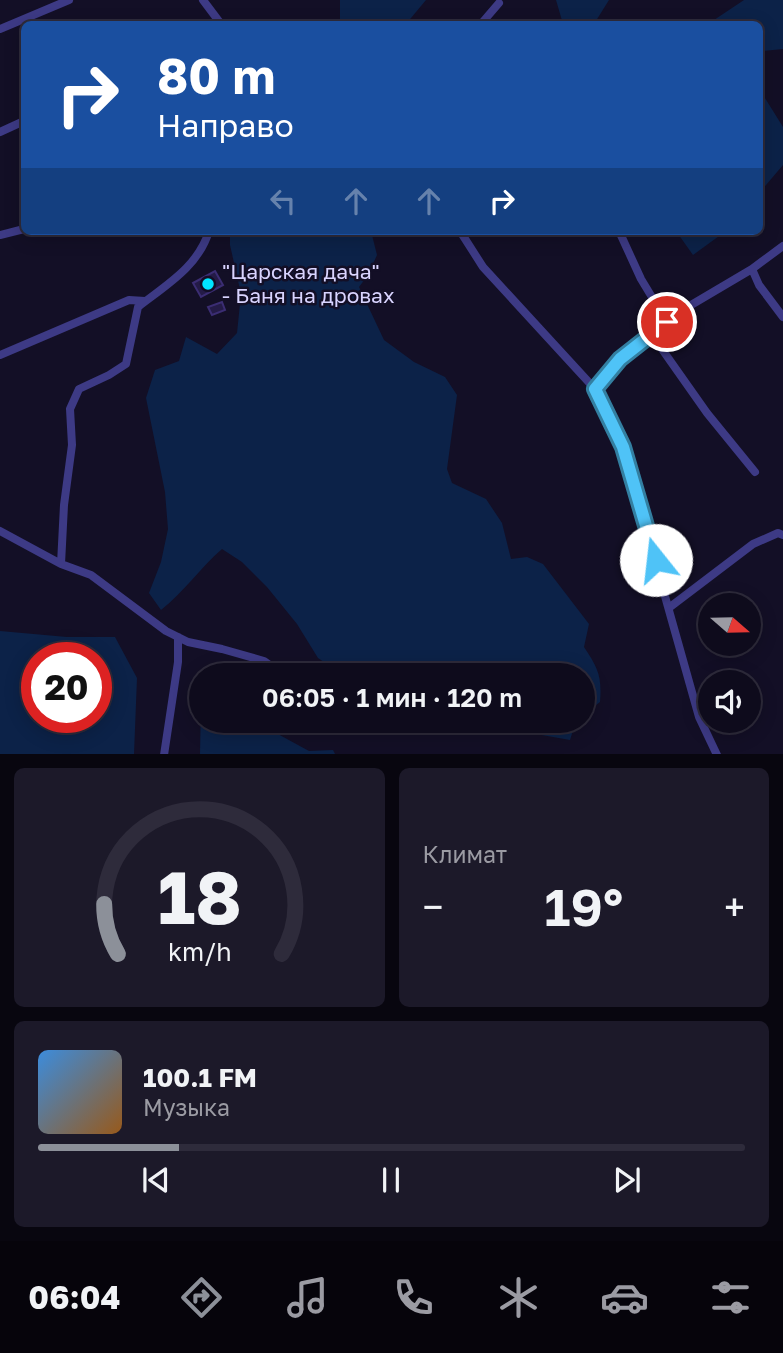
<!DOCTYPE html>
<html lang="ru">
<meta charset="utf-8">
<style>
body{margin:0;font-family:"Golos Text",sans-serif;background:#1c1929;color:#f1f3f6;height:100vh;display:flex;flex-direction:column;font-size:26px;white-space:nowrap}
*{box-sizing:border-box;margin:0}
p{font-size:23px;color:#9b9ba3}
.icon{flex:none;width:38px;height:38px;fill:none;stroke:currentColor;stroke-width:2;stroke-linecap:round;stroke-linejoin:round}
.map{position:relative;height:754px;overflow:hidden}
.panel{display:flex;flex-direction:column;gap:14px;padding:14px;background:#08060f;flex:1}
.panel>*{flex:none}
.hud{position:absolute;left:21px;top:21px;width:742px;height:214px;border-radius:10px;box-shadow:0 4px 18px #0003,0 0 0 2px #2e2b3b;background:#1a4fa0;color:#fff;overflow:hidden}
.needle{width:46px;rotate:110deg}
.controls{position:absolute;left:698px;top:593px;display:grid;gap:14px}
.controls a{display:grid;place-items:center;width:63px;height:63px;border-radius:50%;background:#0e0b1c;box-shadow:0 4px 18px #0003,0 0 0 2px #2e2b3b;font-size:35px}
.speed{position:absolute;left:21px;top:642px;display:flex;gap:14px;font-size:35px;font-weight:700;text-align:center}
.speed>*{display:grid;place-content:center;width:91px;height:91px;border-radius:50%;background:#0e0b1c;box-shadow:0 4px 18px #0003,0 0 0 2px #2e2b3b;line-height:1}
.speed .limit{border:10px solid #d22;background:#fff;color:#111}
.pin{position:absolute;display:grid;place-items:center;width:60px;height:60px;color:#fff;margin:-30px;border:4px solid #fff;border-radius:50%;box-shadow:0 2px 7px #0007}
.me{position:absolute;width:77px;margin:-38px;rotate:344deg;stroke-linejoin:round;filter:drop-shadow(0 0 5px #0008)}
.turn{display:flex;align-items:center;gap:24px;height:147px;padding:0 21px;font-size:32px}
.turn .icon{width:91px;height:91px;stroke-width:2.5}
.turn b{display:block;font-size:49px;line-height:60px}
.lanes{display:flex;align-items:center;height:66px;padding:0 21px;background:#0003;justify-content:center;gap:35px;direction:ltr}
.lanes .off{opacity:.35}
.big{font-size:52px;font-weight:600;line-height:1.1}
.panel .card{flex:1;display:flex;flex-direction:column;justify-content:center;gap:10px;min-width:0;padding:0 24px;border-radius:10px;background:#1c1929}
.panel .dial{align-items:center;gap:0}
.dial svg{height:182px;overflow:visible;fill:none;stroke:#2e2b3b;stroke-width:7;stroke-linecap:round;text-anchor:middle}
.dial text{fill:#f1f3f6;stroke:none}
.song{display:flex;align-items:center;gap:21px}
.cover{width:84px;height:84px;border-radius:10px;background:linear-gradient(135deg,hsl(210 70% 55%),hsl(30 70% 35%))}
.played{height:7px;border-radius:4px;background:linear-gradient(90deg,#8c9099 20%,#2e2b3b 20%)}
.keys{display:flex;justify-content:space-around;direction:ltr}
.heat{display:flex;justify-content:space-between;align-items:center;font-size:38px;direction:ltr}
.panel .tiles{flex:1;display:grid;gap:14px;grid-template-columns:1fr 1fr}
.card:last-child{grid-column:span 2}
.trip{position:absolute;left:189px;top:663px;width:406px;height:70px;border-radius:35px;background:#0e0b1c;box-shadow:0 4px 18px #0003,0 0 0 2px #2e2b3b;font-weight:600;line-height:70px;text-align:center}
.menu{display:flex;height:112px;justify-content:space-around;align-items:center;background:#06040b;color:#9b9ba3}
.menu .icon{width:49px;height:49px}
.menu .on{color:#8c9099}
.menu b{font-size:32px;color:#f1f3f6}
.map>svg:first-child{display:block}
.water{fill:#0c2248;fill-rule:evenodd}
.building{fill:#241b47;stroke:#3b2d73;stroke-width:2}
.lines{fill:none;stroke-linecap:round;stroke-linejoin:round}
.lane{stroke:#3d3a85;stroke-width:8}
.route-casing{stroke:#337fa1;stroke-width:18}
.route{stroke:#4fc3f7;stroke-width:12}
.poi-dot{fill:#00e5ff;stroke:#130f26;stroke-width:2.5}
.labels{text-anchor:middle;stroke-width:5;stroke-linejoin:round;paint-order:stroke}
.poi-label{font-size:21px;fill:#d9d4ff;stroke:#130f26;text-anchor:start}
</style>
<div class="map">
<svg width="783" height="755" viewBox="0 0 783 755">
<rect width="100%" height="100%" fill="#130f26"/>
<path class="water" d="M340 0H426L406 24H340Z
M556 0H609L594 24H563Z
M744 0H783V49L763 51 760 76V24H708Z
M760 90 783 127V165L760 192Z
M230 231H371L377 255 368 275 359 287 384 340 414 362 445 377 457 395 447 469 452 483 486 499 502 523 511 559 527 557 543 564 589 624 584 647C598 668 602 676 600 702L583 715V676L343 675 318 658 297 624 267 587 242 562 222 549C200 568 184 592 161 610L149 593 161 562 168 529 165 492 146 398 155 370 179 361 186 337 217 354 237 333 241 294 230 245Z
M676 231H726L693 255Z
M0 631 67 637H115L137 678 134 754H0ZM37 658H96V718H37Z
M201 703V721H254L309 751 333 750 335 754H200Z
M463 721H576L570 740Z"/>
<path class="building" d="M215 271 223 285 201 297 193 283Z
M222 302 225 310 212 315 208 307Z"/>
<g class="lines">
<path class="lane" d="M203 0 221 24
M481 24 499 3
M0 29 69 0
M0 132 24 121
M209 231C198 267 166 285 138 307L126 364 109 375 79 389 70 409 72 445 64 505 61 564 91 575 166 631 188 642 222 649 264 661 285 676
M460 231 483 267 595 389 623 447 699 717 717 755
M619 231 641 279 667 322
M0 235 24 229
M752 269 759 285 783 317
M652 335 707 413 755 472
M0 355 129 300 145 301
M595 389 620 359 686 308 752 269 783 246
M0 531 61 564
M670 607 753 544 778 533 783 535
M164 755 178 662V637"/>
</g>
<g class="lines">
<defs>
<path id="route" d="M656 560 623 447 595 389 620 359 667 322"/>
</defs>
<use href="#route" class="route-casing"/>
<use href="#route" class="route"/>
</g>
<circle class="poi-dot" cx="208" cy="284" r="7"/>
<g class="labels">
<g class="poi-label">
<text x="222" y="279">"Царская дача"<tspan x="222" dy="24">- Баня на дровах</tspan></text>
</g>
</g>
</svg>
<div class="controls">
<a><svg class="needle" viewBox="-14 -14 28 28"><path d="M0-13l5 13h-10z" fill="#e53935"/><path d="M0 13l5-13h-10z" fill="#9b9ba3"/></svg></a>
<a><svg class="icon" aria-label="sound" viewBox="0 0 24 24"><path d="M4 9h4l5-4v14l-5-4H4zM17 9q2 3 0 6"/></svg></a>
</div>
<div class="speed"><div class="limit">20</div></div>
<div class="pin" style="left:667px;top:322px;background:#d93025"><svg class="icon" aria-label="arrive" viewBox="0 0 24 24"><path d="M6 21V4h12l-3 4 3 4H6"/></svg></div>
<svg class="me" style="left:656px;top:560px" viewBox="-20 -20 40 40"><circle r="19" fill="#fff"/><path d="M0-13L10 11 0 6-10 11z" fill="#4fc3f7"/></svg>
<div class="trip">06:05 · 1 мин · 120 m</div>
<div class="hud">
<div class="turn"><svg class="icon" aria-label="right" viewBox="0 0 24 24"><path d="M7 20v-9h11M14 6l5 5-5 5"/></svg><div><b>80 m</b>Направо</div></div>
<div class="lanes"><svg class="icon off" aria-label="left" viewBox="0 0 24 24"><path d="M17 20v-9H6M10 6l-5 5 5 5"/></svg><svg class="icon off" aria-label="ahead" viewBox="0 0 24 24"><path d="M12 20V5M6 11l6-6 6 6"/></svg><svg class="icon off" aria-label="ahead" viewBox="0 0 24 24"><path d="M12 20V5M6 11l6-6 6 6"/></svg><svg class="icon" aria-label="right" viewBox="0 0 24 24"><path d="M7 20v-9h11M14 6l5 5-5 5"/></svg></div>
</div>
</div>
<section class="panel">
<div class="tiles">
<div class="card dial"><svg viewBox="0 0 100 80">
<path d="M14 69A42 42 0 1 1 86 69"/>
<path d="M14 69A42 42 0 0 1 8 47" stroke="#8c9099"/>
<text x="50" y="56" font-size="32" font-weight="700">18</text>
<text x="50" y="72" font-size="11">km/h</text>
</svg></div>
<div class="card"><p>Климат</p>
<div class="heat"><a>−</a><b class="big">19°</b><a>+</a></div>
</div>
<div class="card">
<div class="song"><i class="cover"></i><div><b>100.1 FM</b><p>Музыка</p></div></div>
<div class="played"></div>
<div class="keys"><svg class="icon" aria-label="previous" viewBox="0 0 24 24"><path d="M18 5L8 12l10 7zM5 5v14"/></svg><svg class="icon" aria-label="pause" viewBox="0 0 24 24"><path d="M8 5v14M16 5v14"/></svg><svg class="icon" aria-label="next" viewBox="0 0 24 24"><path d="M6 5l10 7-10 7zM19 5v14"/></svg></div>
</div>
</div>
</section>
<nav class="menu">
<b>06:04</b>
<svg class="icon on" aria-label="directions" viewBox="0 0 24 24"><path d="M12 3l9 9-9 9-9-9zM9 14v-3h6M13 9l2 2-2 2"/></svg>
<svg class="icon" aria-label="music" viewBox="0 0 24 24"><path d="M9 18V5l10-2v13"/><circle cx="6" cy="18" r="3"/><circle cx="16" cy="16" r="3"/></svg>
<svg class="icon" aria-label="phone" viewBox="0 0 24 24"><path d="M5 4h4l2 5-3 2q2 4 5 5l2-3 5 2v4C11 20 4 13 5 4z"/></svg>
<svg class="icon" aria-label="climate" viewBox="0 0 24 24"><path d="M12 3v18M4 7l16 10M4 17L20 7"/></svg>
<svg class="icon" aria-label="car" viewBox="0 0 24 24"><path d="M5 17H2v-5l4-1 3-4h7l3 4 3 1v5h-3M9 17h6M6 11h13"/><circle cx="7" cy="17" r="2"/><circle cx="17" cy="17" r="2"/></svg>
<svg class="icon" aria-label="filters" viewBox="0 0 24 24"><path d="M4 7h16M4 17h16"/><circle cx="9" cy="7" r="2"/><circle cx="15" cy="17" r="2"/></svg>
</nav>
